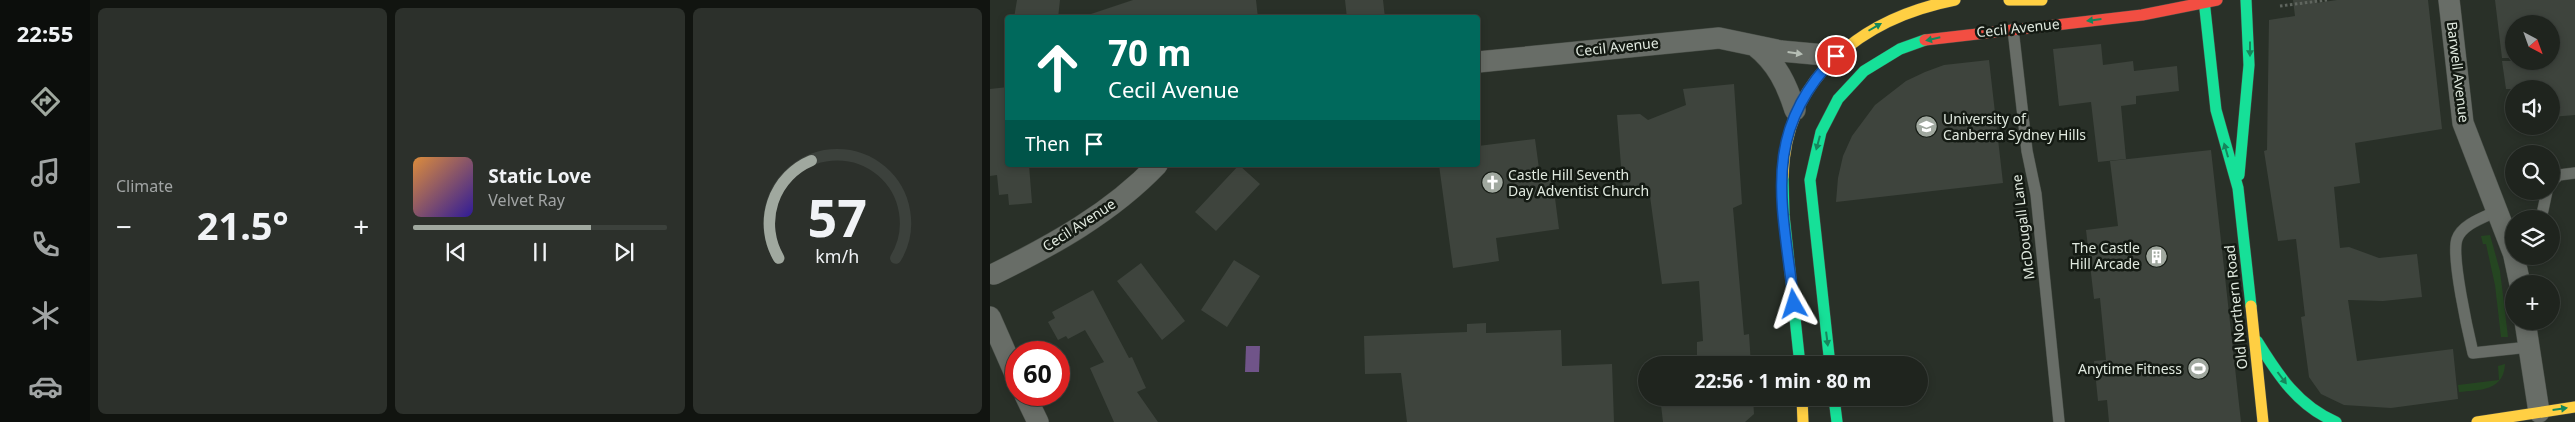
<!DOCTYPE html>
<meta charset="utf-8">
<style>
body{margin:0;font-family:"Noto Sans",sans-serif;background:#2c302b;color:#f1f3f6;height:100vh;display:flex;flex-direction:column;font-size:19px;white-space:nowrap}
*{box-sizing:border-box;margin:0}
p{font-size:16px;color:#a1a4a4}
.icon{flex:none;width:28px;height:28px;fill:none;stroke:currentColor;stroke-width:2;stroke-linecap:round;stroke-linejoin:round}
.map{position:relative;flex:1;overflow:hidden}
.details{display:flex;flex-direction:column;gap:8px;padding:8px;background:#111410;width:900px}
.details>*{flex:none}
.top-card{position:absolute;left:15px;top:15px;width:475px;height:152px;border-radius:5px;box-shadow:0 2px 8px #0003,0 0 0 1px #3c413c;background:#00695c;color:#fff;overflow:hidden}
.needle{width:32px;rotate:139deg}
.tools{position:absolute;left:1515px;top:15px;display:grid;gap:10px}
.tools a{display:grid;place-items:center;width:55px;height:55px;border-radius:50%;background:#1f241e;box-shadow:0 2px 8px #0003,0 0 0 1px #3c413c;font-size:25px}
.speed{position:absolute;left:15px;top:341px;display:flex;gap:10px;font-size:25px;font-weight:700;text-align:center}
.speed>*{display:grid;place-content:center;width:65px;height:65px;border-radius:50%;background:#1f241e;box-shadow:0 2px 8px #0003,0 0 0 1px #3c413c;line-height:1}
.speed .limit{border:8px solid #d22;background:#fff;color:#111}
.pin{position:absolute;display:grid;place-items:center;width:42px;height:42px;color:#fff;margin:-21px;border:2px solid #fff;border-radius:50%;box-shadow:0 1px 5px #0007}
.me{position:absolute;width:55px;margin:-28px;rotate:354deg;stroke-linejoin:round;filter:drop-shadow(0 0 4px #0008)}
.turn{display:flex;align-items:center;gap:18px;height:105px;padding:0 20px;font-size:22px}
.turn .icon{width:65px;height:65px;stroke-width:2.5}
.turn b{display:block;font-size:35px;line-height:42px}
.then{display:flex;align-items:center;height:48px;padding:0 20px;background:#0003;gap:10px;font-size:19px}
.big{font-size:38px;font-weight:700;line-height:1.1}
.details .card{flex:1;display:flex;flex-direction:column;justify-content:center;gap:8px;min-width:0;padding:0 18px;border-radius:8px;background:#2c302b}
.details .dial{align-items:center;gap:0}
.dial svg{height:130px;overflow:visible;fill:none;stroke:#3c413c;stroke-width:7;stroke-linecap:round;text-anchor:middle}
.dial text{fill:#f1f3f6;stroke:none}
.song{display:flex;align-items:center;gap:15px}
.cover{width:60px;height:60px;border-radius:8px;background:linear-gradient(135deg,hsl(30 70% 55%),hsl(250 70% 35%))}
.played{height:5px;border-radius:2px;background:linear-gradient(90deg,#a0a89f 70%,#3c413c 70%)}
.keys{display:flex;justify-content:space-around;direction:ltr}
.heat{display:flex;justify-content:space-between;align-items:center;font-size:28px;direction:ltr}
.details .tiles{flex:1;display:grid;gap:8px;grid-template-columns:repeat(3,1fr)}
.trip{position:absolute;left:648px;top:356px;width:290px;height:50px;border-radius:25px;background:#1f241e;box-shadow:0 2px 8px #0003,0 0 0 1px #3c413c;font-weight:700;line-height:50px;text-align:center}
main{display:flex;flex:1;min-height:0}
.tab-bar{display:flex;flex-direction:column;width:90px;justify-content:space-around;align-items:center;background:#0c0e0c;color:#a1a4a4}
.tab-bar .icon{width:35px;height:35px}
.tab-bar .on{color:#a0a89f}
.tab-bar b{font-size:22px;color:#f1f3f6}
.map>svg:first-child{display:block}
.green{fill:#254621}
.water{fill:#705489}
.building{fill:#3e443d}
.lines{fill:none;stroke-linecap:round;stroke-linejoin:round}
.lane-casing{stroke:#484e47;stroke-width:12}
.street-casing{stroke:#484e47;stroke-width:22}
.fast-casing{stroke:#484e47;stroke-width:12}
.slow-casing{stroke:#484e47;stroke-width:12}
.jam-casing{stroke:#484e47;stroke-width:12}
.path{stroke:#60665f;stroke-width:3;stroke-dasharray:2.5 2.5;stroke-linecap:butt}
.lane{stroke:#686d67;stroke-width:11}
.street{stroke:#686d67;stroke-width:21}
.fast{stroke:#16e098;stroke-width:11}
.slow{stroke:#ffcf43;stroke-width:11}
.jam{stroke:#f24e42;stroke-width:11}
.oneway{fill:#15875c}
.oneway2{fill:#b6beb5}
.route-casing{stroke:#114b97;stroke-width:12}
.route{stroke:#1a73e8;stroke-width:9}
.labels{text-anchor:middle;stroke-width:5;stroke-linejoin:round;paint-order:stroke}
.street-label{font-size:14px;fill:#e0e9df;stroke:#141a13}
.poi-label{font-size:14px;fill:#e0e9df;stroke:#141a13;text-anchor:start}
</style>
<main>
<nav class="tab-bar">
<b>22:55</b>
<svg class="icon on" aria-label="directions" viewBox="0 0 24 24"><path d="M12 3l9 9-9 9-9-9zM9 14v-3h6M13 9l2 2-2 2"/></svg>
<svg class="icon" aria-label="music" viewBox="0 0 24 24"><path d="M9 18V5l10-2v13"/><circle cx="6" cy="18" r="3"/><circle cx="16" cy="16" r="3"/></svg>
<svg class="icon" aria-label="phone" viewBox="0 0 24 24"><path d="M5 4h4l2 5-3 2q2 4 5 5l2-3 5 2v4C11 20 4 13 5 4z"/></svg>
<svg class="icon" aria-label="climate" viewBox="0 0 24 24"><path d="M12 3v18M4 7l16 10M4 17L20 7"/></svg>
<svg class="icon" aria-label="car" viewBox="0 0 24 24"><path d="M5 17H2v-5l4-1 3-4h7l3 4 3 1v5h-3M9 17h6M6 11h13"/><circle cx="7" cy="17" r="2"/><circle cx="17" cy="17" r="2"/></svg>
</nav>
<section class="details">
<div class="tiles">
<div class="card"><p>Climate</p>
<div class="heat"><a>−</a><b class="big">21.5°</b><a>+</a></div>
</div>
<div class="card">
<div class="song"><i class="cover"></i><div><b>Static Love</b><p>Velvet Ray</p></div></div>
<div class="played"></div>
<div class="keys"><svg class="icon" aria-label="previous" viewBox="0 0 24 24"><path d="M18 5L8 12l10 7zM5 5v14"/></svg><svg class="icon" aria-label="pause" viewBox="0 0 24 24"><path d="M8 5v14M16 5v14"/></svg><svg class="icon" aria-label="next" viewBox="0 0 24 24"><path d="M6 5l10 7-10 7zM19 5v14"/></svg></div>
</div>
<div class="card dial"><svg viewBox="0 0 100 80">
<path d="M14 69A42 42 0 1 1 86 69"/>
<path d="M14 69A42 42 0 0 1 34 9" stroke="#a0a89f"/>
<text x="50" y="56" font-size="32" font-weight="700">57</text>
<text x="50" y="72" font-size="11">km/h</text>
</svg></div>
</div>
</section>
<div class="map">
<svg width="1585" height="422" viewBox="0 0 1585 422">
<rect width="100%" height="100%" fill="#293028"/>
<path class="green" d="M1500 235 1510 271 1518 337H1511L1505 285 1496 244H1493L1491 236Z
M1515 364C1514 391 1489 390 1469 392L1468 385 1509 380 1508 366Z"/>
<path class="water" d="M256 346H270L269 372H255Z"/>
<path class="building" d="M27 0H70L68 18H24Z
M143 0H266L268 18H101V14Z
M355 0H393L395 18H357Z
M1303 0H1325L1326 3 1347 0H1438L1452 129 1365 143 1370 183 1344 187 1350 248 1359 247 1389 258 1427 254 1432 297 1393 301 1358 300 1367 361 1463 349 1468 399 1401 408 1354 405 1331 394 1319 377 1311 317 1315 316 1306 239 1288 241 1274 151 1277 150 1279 20 1305 16Z
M1505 0H1585V115L1561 117V89H1516L1512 61H1561V24H1524V58H1512Z
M1111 44 1113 65 1143 61 1144 71 1187 66 1189 91 1146 96V104L1131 106 1136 159 1108 162 1101 102 1069 106 1063 49Z
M999 60 1013 183 846 202 848 178 853 156 862 136 885 105 916 81 935 72 954 65Z
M744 84 752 204 743 208 754 335 759 334 761 365H707V342L713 341 709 281 672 284 659 189 633 191 627 115 650 114 658 120 696 105 693 89Z
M18 87V165H39L42 203 19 205 18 194 9 195 7 175 0 176V89Z
M545 139 550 176 562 175 569 229 506 238 509 261 463 268 449 165H488V146Z
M1221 150 1251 422H1119L1117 400 1108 401 1104 361 1116 360 1110 298 1104 299 1096 230 1128 226 1120 161Z
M249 165 270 184 226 231 205 212Z
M244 260 270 276 237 327 211 310Z
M151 263 195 321 172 340 127 281Z
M103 290 139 358 142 357 156 388 147 392 168 422H124L100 368 114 362 95 330 78 339 76 336 68 340 58 322 65 318 62 312Z
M496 323V333L571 330 572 366 622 364 624 422H417L411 373 375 374 374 336 477 332V324Z
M707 398H763L764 414 755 422H673L671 405 707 399Z"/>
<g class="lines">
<defs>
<path id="lane" d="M1023 29 1037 151 1046 194 1069 422
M1561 182 1569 175 1585 173
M1507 211C1495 217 1472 224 1467 239 1461 256 1478 332 1483 353L1539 347
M1551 219 1557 191"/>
<path id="street" d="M1459 0 1473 123 1524 255
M765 46C787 63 797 85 805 110
M488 62 729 38 791 51 846 56
M1524 256 1530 284
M4 274C63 245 121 213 167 165
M0 317 26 376
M1535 321 1549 412
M35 395 48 422"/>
<path id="fast" d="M1214 0 1226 110 1248 188 1261 306
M1249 175 1259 65 1256 0
M793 177 794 215 810 365
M1267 341C1288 375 1308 406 1346 422
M840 365 820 180 831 132 848 99 874 71 910 49 935 40
M844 398 847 422"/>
<path id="slow" d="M1019 0H1052
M793 177C795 77 873 18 965 0
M1261 306 1273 422
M812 398 813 422
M1487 422 1585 407"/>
<path id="jam" d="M935 40 1152 15 1227 0"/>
</defs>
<use href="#lane" class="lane-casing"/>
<use href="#street" class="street-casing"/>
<use href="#fast" class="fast-casing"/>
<use href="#slow" class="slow-casing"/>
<use href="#jam" class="jam-casing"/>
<path class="path" d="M1290 6 1337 0"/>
<use href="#lane" class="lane"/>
<use href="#street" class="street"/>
<use href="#fast" class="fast"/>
<use href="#slow" class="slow"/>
<use href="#jam" class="jam"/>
</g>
<defs><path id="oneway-solid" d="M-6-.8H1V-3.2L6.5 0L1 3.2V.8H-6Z" transform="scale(1.25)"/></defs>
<g class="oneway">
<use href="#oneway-solid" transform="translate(1104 20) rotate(173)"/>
<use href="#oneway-solid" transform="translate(885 27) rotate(-30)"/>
<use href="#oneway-solid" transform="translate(943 39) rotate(167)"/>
<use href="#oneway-solid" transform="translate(1260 49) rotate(90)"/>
<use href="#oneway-solid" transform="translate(828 143) rotate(105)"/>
<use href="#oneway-solid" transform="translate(1236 150) rotate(-106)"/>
<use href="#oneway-solid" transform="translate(837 339) rotate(83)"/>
<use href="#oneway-solid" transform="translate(1292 378) rotate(53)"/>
<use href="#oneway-solid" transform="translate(1570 409) rotate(-8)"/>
</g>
<use class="oneway2" href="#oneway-solid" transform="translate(805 53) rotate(8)"/>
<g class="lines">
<defs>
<path id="route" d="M804 304C793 206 769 134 846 56"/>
</defs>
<use href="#route" class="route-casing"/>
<use href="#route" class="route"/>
</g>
<defs>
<symbol id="university-disc" viewBox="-11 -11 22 22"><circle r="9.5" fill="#a0a89f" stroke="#141a13"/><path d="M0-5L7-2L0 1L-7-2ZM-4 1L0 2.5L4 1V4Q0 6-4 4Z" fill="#fff"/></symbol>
<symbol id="church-disc" viewBox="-11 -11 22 22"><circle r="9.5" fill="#a0a89f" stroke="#141a13"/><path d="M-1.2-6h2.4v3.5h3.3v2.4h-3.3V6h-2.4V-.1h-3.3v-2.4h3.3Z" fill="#fff"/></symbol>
<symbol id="building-disc" viewBox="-11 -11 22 22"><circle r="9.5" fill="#a0a89f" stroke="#141a13"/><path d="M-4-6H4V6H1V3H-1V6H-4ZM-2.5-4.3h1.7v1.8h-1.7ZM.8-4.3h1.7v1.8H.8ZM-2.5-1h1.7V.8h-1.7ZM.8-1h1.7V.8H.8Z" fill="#fff"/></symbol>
<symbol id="stadium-disc" viewBox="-11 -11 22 22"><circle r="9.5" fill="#a0a89f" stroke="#141a13"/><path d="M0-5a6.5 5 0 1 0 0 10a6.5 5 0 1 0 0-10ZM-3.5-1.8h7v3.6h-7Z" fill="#fff"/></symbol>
</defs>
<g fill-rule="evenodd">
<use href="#university-disc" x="924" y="114" width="25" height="25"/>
<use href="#church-disc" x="490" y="170" width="25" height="25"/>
<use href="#building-disc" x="1154" y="244" width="25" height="25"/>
<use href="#stadium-disc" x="1196" y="356" width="25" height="25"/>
</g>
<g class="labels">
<g class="street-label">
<text transform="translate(1028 28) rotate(-6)" y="5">Cecil Avenue</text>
<text transform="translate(627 47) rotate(-6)" y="5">Cecil Avenue</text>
<text transform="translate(1468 72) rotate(83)" y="5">Barwell Avenue</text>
<text transform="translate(89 225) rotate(-33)" y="5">Cecil Avenue</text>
<text transform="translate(1033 227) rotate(-97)" y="5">McDougall Lane</text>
<text transform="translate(1246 307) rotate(-96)" y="5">Old Northern Road</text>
</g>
<g class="poi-label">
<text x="953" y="124">University of<tspan x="953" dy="16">Canberra Sydney Hills</tspan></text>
<text x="518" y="180">Castle Hill Seventh<tspan x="518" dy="16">Day Adventist Church</tspan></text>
<text x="1150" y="253" text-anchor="end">The Castle<tspan x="1150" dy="16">Hill Arcade</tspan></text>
<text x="1192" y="374" text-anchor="end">Anytime Fitness</text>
</g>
</g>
</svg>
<div class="tools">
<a><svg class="needle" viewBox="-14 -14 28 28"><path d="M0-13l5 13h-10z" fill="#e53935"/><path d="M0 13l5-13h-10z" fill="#a1a4a4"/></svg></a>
<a><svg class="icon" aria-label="sound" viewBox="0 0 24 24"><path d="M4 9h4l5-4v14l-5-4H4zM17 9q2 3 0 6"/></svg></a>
<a><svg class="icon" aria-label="search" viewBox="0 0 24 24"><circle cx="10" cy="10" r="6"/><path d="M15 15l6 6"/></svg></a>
<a><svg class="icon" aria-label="layers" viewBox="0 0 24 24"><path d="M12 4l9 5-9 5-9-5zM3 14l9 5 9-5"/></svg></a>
<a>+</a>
</div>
<div class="speed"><div class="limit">60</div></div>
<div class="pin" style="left:846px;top:56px;background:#d93025"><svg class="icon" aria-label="arrive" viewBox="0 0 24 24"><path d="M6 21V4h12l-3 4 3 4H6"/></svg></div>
<svg class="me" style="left:804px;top:304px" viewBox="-20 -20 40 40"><path d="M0-17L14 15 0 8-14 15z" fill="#1a73e8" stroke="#fff" stroke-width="4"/></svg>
<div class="trip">22:56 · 1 min · 80 m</div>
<div class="top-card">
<div class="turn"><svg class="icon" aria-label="ahead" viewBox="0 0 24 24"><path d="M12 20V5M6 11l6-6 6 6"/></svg><div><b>70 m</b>Cecil Avenue</div></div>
<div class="then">Then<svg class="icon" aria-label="arrive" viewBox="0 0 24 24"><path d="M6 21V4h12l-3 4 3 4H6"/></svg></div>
</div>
</div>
</main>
